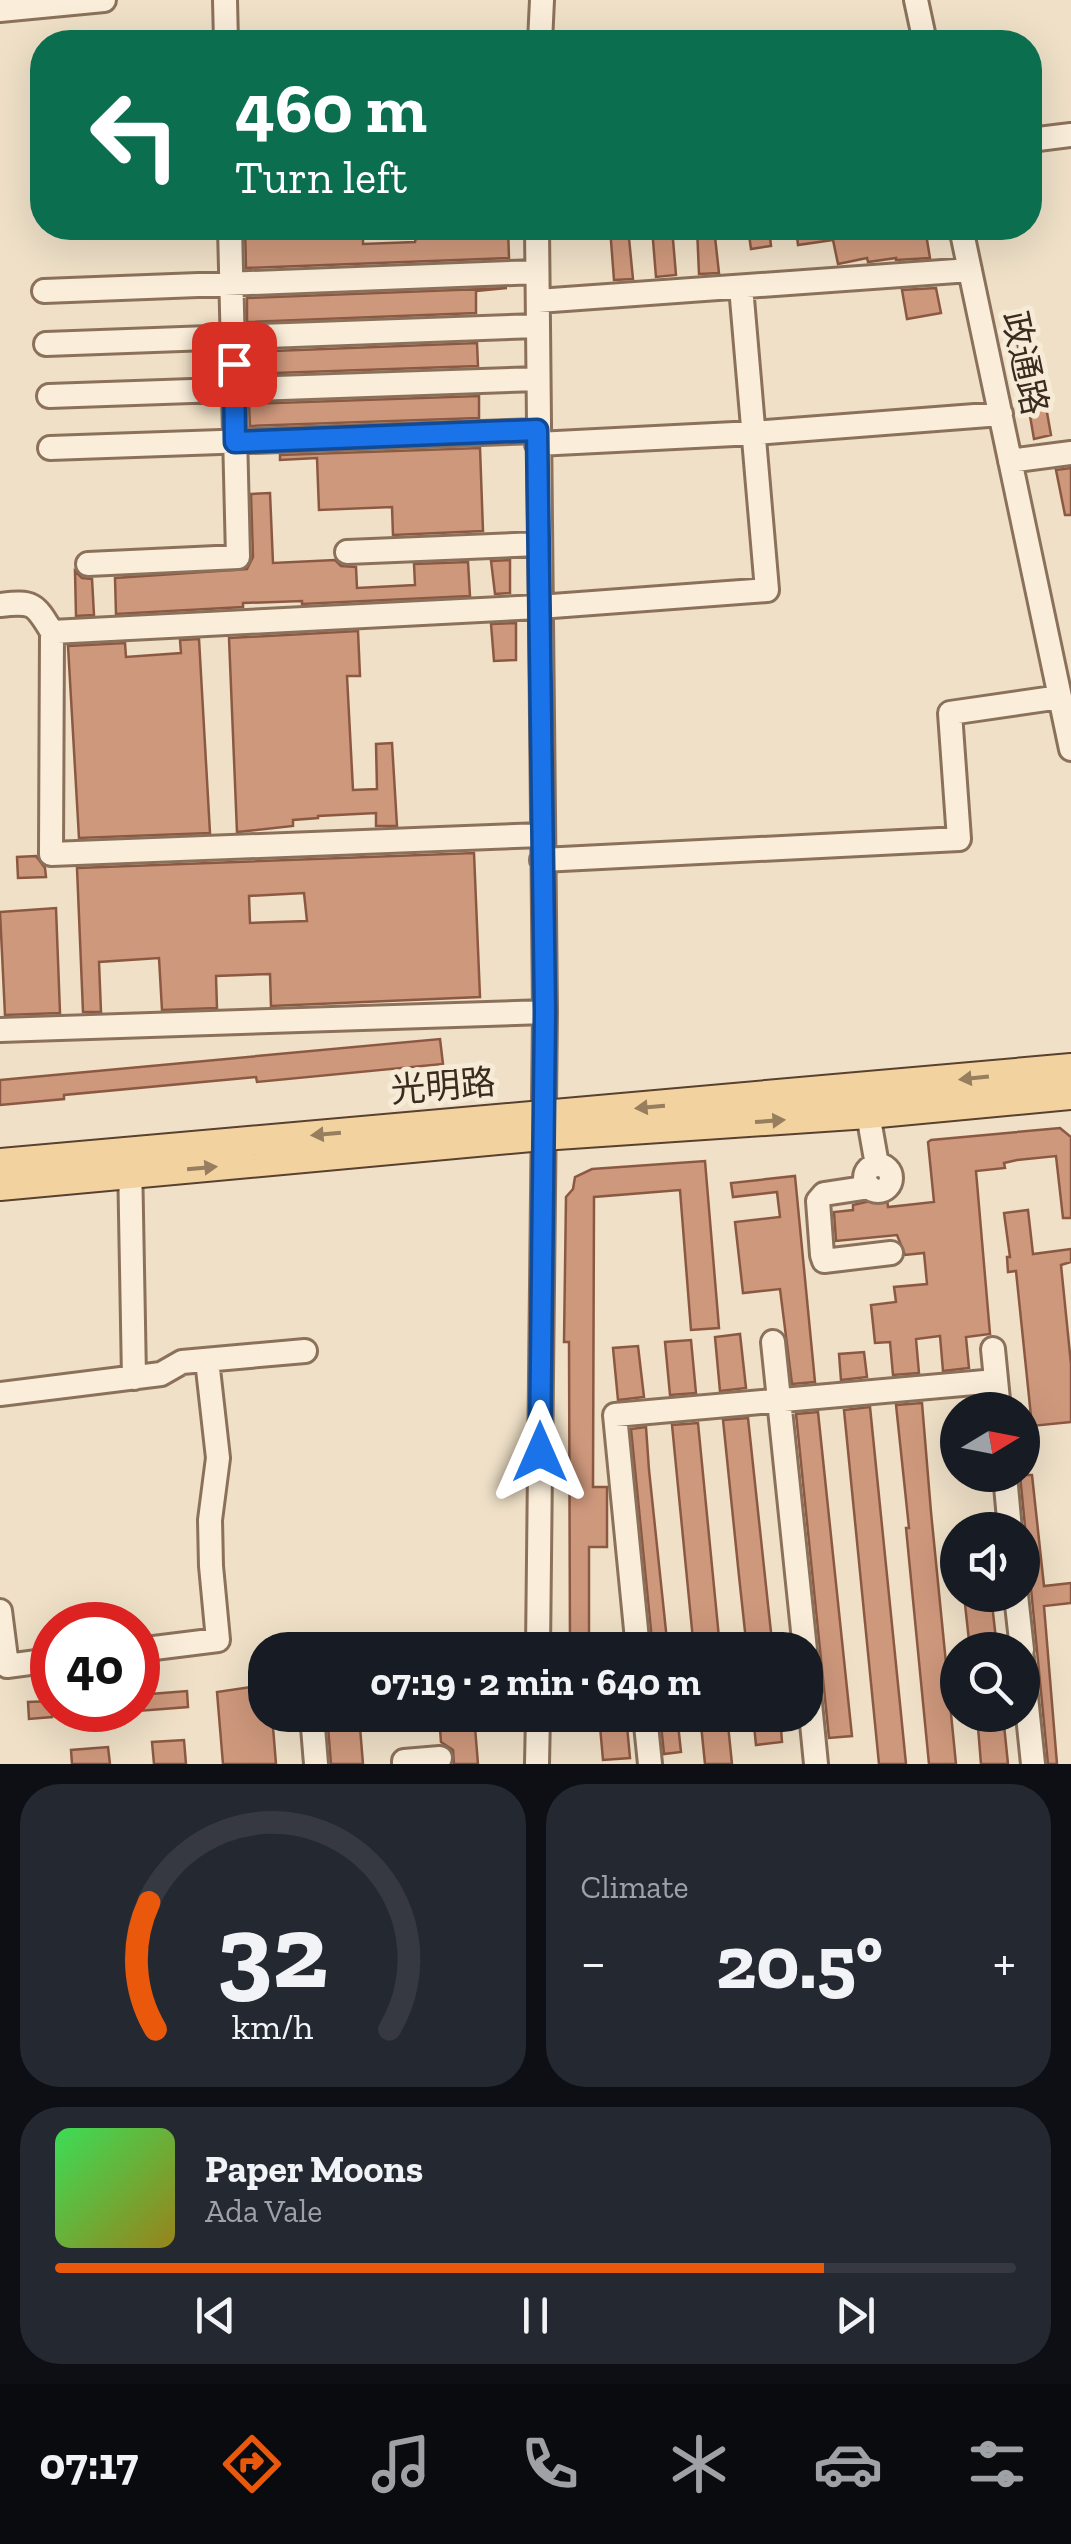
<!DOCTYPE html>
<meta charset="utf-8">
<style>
body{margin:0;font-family:"Zilla Slab","Noto Sans SC",serif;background:#242831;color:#f1f3f6;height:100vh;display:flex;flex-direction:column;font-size:38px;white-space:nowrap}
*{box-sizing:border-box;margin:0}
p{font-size:32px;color:#9ea1a6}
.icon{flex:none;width:55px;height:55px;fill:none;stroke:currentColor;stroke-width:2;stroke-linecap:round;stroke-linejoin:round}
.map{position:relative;height:1764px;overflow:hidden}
.panel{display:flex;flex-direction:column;gap:20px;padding:20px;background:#0d0f14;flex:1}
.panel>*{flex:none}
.banner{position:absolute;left:30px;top:30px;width:1012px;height:210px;border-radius:40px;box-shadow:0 10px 40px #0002;background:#0b6e4f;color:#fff;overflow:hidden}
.needle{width:65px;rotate:80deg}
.tools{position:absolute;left:940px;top:1392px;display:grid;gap:20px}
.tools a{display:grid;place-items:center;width:100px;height:100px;border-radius:50%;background:#171b24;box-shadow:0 10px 40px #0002;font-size:50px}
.speed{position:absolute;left:30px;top:1602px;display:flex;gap:20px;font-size:50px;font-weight:700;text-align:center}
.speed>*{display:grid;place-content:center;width:130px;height:130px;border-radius:50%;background:#171b24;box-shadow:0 10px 40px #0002;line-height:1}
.speed .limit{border:15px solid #d22;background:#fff;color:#111}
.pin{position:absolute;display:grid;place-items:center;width:85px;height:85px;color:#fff;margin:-42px;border-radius:20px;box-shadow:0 5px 15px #0006}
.me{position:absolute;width:110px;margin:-55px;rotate:0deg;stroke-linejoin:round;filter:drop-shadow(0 0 8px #0008)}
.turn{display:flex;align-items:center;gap:35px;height:210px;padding:0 40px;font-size:45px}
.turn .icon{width:130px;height:130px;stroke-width:2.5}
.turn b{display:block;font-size:70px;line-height:85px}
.big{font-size:75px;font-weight:700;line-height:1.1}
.panel .card{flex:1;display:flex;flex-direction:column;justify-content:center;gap:15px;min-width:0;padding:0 35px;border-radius:40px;background:#242831}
.panel .dial{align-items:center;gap:0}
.dial svg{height:260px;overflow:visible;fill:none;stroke:#363941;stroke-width:7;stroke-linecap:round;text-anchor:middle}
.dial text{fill:#f1f3f6;stroke:none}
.song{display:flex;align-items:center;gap:30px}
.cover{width:120px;height:120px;border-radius:15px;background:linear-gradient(135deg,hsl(130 70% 55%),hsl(50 70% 35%))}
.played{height:10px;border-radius:5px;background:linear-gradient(90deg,#ea580c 80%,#363941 80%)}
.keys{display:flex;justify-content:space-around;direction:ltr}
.heat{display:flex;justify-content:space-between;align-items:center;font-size:55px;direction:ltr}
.panel .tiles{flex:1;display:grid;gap:20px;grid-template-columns:1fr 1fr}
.card:last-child{grid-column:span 2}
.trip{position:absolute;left:248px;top:1632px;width:575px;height:100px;border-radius:40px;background:#171b24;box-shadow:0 10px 40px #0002;font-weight:700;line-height:100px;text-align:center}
.menu{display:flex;height:160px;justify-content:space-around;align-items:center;background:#090b0e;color:#9ea1a6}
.menu .icon{width:70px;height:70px}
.menu .on{color:#ea580c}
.menu b{font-size:45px;color:#f1f3f6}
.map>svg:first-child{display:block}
.building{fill:#ce987c;stroke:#8b5941;stroke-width:2.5;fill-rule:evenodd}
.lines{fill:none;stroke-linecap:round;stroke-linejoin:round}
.minor-casing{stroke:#8b715b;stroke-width:28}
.major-casing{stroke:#59402f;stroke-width:32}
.minor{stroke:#faeeda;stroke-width:22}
.major{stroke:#f2d29f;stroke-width:28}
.oneway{fill:#967e5f}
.route-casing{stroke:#114b97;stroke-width:25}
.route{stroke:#1a73e8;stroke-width:18}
.labels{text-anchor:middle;stroke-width:10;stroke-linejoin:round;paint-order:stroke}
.street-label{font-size:35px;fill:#3b2b1f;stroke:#f6ebd6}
</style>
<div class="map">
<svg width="1071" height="1764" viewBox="0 0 1071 1764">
<rect width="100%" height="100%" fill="#efe0c7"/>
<path class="building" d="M245 228H363V244L415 242 418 228H508L509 258 246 268Z
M610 228H628L633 279 614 280Z
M652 228H672L676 275 656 277Z
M697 228H714L719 273 699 274Z
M748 228H769L771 246 751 249Z
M796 228H925L930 258 896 260V258L868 262 867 258 838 264 833 240 798 245Z
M507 288 476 291V313L247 322V298Z
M936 288 941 313 907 319 902 290Z
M1031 322 1051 435 1034 439 1014 324Z
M477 343 478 366 249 374 248 352Z
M479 396V418L250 426 249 404Z
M480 448 483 531 393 535 392 507 319 510 317 458 280 460V455Z
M1071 468V515H1065L1056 470Z
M270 493 273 563 335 560 341 566 356 567 357 588 415 585 414 564 468 562 470 596 302 604V601L243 603V607L116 614 115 578 247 569 253 557 251 494Z
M510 560V593L495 594 491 561Z
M75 571 82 578 92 579 94 615 76 616Z
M516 623V660L494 661 491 624Z
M358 631 360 676H347L353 790 377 789 376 744 392 743 397 826H376V813L318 816V818L293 820V826L237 832 229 638Z
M199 639 210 833 79 838 68 646 125 643 126 657 181 653 180 640Z
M474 853 480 997 271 1006 270 974 216 976 217 1008 162 1010 159 958 99 962 101 1012H83L77 868ZM304 893 307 921 250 923 249 896Z
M36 856 45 868 46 877 18 878 17 857Z
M56 908 60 1013 5 1015 0 912Z
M440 1039 443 1064 257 1082 256 1077 64 1095V1099L0 1105V1080Z
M1060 1128 1071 1137V1218H1063L1056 1156 1017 1160 1004 1163 1005 1168 976 1171 990 1334 966 1337 969 1368 943 1371 940 1336 916 1339 919 1373 893 1375 890 1342 875 1343 871 1305 896 1302 894 1287 927 1284 924 1253 905 1255 897 1235 836 1241 834 1212 853 1210V1205L879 1199H887L888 1207 934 1202 928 1142 931 1140Z
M705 1161 719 1328 691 1330 680 1190 594 1197 593 1487H607V1547H589V1650H570L569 1342H564L566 1197 573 1189 575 1177 592 1169Z
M795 1176 815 1382 792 1384 780 1289 743 1293 735 1222 780 1217 777 1192 733 1197 731 1183Z
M1028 1210 1033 1254 1071 1249V1262L1061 1265 1071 1364V1422L1032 1426 1016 1271 1008 1272 1007 1257H1010L1004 1213Z
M740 1334 746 1388 720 1391 715 1337Z
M691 1340 696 1393 670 1395 665 1342Z
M638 1346 644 1397 618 1400 613 1348Z
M864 1352 867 1377 841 1380 839 1354Z
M922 1403 931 1512 956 1764H929L906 1528H909L896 1405Z
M870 1407 900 1704 906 1764H879L844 1410Z
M818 1412 852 1736 829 1738 796 1414Z
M748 1418 769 1614 773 1650H747L739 1576 723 1420Z
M1030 1422 1034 1458 1022 1460V1423Z
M698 1423 720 1648 694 1650 672 1425Z
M646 1427 649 1470 668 1650H653L631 1429Z
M1020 1475H1032L1044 1586 1071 1583V1603L1044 1606 1057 1764H1048Z
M964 1595H991L997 1648 970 1650Z
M265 1685V1715H272L276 1764H223L217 1692Z
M187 1691 188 1707 138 1711V1695Z
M52 1701V1717L29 1719 28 1702Z
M327 1715H359L363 1764H331Z
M439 1715H474L478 1764H454L453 1750 441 1742Z
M599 1715H626L630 1758 603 1760Z
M660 1715H677L681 1752 664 1754Z
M700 1715H727L732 1764H705Z
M753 1715H780L782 1742 756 1745Z
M977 1715H1003L1008 1764H981Z
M184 1740 186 1764H154L152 1742Z
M108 1747 110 1764H72L71 1750Z"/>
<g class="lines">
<defs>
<path id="minor" d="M225 0 226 42
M916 0 925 42
M0 10 104 0
M540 42 542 0
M1030 140 1071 135
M537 228 545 1012 538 1650
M961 228 1071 749
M44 291 537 272
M538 301 970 270
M46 344 537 326
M49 396 538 379
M537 444 754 433 1001 414
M50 448 537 431
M1010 461 1071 453
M347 552 539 544
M88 564 238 557 230 228
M0 605C34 601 35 604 52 632
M542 835 51 854 52 632 539 607 767 590 741 287
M542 860 959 839 950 713 1060 697
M0 1030 545 1012
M868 1114 877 1165
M130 1159 134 1378
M865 1178a13 13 0 1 1 26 0a13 13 0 1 1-26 0Z
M870 1187 824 1194 818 1201 822 1255 824 1261 891 1253
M773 1342 805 1650
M993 1349 999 1410
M0 1394 161 1374 182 1362 305 1351
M1005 1475 1010 1530
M1016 1595 1022 1650
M0 1611 7 1666 52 1660
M138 1650 218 1640 211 1566 210 1520 218 1458 207 1360
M638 1650 615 1415 996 1381
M805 1652 816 1764
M1022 1658 1033 1764
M312 1715 316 1764
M645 1715 650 1764
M404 1764V1761L440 1758
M537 1764 538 1715"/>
<path id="major" d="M0 1163 1071 1068
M0 1186 542 1136 868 1114 1071 1095"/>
</defs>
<use href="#minor" class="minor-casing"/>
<use href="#major" class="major-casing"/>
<use href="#minor" class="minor"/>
<use href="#major" class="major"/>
</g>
<defs><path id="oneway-solid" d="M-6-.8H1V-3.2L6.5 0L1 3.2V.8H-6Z" transform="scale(2.5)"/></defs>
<g class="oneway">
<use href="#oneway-solid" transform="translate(974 1078) rotate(174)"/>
<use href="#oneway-solid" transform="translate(650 1107) rotate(175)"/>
<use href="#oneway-solid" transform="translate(770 1121) rotate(-4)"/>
<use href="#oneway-solid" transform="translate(326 1134) rotate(175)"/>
<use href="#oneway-solid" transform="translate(202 1168) rotate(-5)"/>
</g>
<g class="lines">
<defs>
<path id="route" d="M234 364 235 442 537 430 545 1012 540 1452"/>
</defs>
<use href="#route" class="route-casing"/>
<use href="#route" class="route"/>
</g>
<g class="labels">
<g class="street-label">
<text transform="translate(1025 363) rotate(78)" y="12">政通路</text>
<text transform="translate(443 1086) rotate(-5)" y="12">光明路</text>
</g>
</g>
</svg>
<div class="tools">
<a><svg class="needle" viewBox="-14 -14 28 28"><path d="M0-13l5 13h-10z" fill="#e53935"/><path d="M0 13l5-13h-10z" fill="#9ea1a6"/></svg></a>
<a><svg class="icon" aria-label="sound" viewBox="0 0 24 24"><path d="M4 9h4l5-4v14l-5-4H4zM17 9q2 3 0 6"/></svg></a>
<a><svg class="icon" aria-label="search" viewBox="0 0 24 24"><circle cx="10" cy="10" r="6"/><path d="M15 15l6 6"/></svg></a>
</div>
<div class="speed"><div class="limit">40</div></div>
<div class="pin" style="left:234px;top:364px;background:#d93025"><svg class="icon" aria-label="arrive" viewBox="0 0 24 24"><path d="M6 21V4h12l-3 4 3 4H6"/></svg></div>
<svg class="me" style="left:540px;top:1452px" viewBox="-20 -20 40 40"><path d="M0-17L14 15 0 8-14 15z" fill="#1a73e8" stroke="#fff" stroke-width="4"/></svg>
<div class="trip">07:19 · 2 min · 640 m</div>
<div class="banner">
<div class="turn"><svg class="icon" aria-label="left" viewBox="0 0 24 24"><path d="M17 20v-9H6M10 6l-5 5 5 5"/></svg><div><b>460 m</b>Turn left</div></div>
</div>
</div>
<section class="panel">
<div class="tiles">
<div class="card dial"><svg viewBox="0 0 100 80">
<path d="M14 69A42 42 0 1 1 86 69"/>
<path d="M14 69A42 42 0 0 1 12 30" stroke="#ea580c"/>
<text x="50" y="56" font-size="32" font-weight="700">32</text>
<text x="50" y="72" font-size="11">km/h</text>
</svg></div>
<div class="card"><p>Climate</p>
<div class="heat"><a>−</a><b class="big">20.5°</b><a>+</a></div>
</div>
<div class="card">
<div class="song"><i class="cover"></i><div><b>Paper Moons</b><p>Ada Vale</p></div></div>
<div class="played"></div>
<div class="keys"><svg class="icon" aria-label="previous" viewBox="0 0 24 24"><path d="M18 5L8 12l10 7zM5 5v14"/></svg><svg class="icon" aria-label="pause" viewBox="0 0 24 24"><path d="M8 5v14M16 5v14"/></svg><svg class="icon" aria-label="next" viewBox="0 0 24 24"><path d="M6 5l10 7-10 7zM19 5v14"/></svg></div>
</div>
</div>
</section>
<nav class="menu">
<b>07:17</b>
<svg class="icon on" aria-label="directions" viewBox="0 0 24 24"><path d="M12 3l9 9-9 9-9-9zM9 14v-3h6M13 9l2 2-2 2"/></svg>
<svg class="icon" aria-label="music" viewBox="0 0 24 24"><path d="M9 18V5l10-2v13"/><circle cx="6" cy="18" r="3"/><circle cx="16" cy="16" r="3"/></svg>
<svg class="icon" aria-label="phone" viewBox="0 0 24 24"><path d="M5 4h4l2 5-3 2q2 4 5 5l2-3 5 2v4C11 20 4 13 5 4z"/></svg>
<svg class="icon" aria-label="climate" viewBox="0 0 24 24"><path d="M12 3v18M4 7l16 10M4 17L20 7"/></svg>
<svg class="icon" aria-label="car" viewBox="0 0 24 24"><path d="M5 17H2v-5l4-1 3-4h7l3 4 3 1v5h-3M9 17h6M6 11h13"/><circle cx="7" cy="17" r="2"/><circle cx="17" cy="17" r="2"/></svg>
<svg class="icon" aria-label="filters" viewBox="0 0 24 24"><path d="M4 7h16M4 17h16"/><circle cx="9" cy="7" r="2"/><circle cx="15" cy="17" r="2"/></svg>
</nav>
